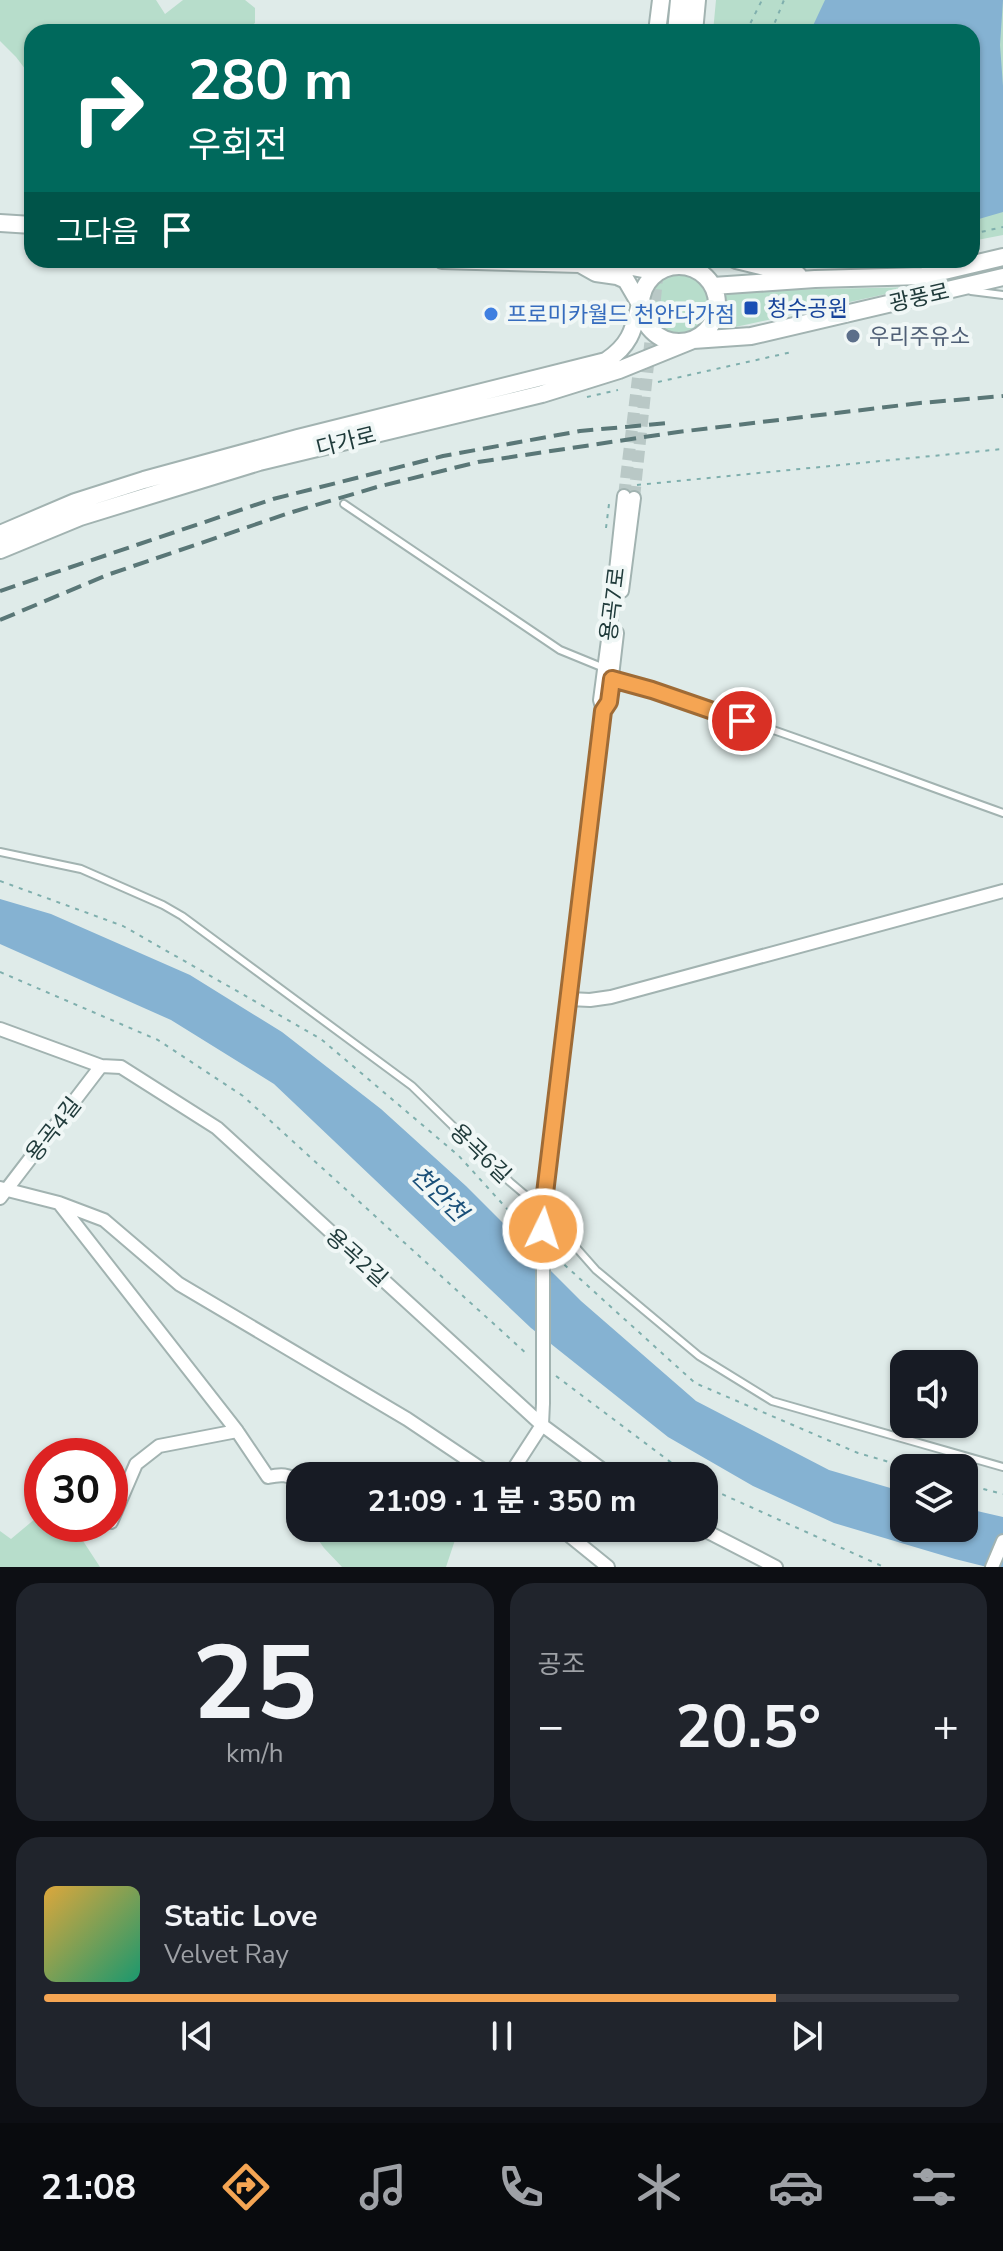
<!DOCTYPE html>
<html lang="ko">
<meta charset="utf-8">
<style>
body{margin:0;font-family:"Nunito Sans","Noto Sans KR",sans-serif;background:#20242c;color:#f1f3f6;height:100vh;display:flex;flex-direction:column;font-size:30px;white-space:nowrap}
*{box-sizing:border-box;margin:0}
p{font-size:26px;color:#9ea1a6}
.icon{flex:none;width:44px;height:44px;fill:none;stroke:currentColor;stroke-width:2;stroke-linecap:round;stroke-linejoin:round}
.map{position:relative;height:1567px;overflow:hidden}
.sheet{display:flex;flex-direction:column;gap:16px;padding:16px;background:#0d0f14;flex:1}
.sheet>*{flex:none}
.hud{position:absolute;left:24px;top:24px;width:956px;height:244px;border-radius:24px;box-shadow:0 2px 6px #0004;background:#00695c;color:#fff;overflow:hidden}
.tools{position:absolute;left:890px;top:1350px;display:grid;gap:16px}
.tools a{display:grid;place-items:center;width:88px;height:88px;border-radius:16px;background:#171b24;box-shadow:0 2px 6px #0004;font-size:40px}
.speed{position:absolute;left:24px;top:1438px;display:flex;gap:16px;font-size:40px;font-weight:700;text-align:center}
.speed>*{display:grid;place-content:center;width:104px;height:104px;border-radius:50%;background:#171b24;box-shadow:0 2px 6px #0004;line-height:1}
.speed .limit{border:12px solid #d22;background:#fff;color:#111}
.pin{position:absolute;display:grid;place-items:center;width:68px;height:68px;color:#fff;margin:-34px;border:4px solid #fff;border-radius:50%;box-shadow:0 2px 8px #0007}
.me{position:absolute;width:88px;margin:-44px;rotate:4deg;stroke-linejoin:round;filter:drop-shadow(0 0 6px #0008)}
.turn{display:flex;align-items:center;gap:28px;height:168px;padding:0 32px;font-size:36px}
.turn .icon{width:104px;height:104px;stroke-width:2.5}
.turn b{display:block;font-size:56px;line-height:68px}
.then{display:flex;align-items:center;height:76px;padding:0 32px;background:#0003;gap:16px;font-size:30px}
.big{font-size:60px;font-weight:700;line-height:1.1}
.sheet .card{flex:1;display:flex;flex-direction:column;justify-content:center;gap:12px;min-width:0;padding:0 28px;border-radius:24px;background:#20242c}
.sheet .dial{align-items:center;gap:0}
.dial b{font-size:104px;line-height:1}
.song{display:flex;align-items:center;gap:24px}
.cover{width:96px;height:96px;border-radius:12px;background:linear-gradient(135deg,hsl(40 70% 55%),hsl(160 70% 35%))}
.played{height:8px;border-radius:4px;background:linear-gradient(90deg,#f5a553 80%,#363941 80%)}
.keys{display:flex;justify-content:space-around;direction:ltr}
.heat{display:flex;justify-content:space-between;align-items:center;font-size:44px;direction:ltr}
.sheet .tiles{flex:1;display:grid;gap:16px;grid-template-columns:1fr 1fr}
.card:last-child{grid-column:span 2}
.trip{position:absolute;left:286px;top:1462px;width:432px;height:80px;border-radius:24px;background:#171b24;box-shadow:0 2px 6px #0004;font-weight:700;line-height:80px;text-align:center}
.dock{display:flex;height:128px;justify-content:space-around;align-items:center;background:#090b0e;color:#9ea1a6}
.dock .icon{width:56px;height:56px}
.dock .active{color:#f5a553}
.dock b{font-size:36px;color:#f1f3f6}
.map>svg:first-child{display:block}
.green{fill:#b7ddcb}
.water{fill:#85b2d2}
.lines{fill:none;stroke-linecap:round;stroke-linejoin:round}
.minor-tunnel{stroke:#b9c8c6;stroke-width:12;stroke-dasharray:12 6;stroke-linecap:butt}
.service-casing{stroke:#a2b3b1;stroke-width:10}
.minor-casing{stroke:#a2b3b1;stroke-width:16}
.tertiary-casing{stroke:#a2b3b1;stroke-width:20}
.path{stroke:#7fafad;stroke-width:2;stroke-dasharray:4 6;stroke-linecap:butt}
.service{stroke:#fff;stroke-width:6}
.minor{stroke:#fff;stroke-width:12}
.tertiary{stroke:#fff;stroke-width:16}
.rail{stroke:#5a7777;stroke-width:4;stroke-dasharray:16 8;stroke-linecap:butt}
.minor-bridge-casing{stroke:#a2b3b1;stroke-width:16;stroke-linecap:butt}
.minor-bridge{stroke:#fff;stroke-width:12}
.route-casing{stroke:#9f6b36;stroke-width:20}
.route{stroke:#f5a553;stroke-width:14}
.transit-dot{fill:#1a4fb4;stroke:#f0f7f6;stroke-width:3}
.shop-dot{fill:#3f7fe0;stroke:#f0f7f6;stroke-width:3}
.service-dot{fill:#5c6f8a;stroke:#f0f7f6;stroke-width:3}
.labels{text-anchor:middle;stroke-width:8;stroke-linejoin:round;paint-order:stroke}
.street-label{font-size:22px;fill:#203b3b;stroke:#f0f7f6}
.transit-label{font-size:22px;fill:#164399;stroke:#f0f7f6;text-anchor:start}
.shop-label{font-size:22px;fill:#366cbe;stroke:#f0f7f6;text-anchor:start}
.service-label{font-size:22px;fill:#4e5e75;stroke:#f0f7f6;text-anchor:start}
.water-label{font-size:24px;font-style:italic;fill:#194f78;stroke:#f0f7f6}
</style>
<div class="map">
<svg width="1003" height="1567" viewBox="0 0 1003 1567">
<rect width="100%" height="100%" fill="#dfebe9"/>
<path class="green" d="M0 0H156L165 14 183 0H245L255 8V23L242 32H32V78L16 57 0 41Z
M716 0H1003V235L972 241V32H713Z
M672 271C688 272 702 277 707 293 719 330 675 354 652 322 648 315 647 306 645 298L654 280Z
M918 287 726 329 728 311 725 291Z
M42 1513V1524H72L100 1567H0V1531L11 1539Z
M310 1528H329L347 1539 396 1528H459L446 1567H342L324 1548Z"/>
<path class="water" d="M825 0H1003L1000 45 1003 86V212L972 221V32H810Z
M0 899 51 914 190 975 282 1032 381 1109 466 1186 581 1301 696 1401 829 1470 904 1492V1528H964V1508L1003 1517V1567H987L955 1559 834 1523 753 1486 668 1437 531 1328 274 1084 171 1020 0 944Z"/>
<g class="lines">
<path class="minor-tunnel" d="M624 496 638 378
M634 498 659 260"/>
<defs>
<path id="service" d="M971 291 1003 295
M344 504 560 650 604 668
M613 679C745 716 874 767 1003 813
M0 852 81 869 163 905 182 916 412 1086 510 1182 543 1210 596 1270 699 1356 772 1401 1003 1467"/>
<path id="minor" d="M674 32 677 0
M684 32 686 0
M622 591 634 498
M603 711 609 702 617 633
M569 999 590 1000 611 997 1003 891
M0 1029 101 1066 121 1067 217 1128 542 1425 611 1476
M0 1188 59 1203 104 1220 179 1284 407 1419 492 1476
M0 1198 101 1066
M59 1203 237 1431 268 1477C281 1474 288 1474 300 1482
M543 1229V1210L603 711 600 700 611 617 624 496
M509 1476 542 1425 543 1403
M566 1476 600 1470
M111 1522 136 1464 159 1446 237 1431
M560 1528 608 1567
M700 1528 776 1567
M992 1567 1003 1541"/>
<path id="tertiary" d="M657 32 661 0
M694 32 697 0
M0 223 32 225
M442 260 580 264 596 260 658 272
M736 260 798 275
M580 264 596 273 617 276 626 280 640 304
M641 304a38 38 0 1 1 76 0a38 38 0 1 1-76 0Z
M713 286 815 279 923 276 1003 257
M0 534 75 502 144 480 298 438 606 361C630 345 633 331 640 304
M0 550 80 517 259 462 542 394 619 370 693 340 751 336 1003 277"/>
</defs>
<use href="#service" class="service-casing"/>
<use href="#minor" class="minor-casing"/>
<use href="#tertiary" class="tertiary-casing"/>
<path class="path" d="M746 32 762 0
M771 32 784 0
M972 234 1003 227
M658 382 792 352
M587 397 618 390
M637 485 1003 449
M606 528 609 504
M0 881 123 926 321 1039 459 1156 528 1232
M0 972 158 1040 243 1096 528 1355
M557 1258 695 1383 858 1453 910 1468
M556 1376 689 1476
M964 1484 1003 1494
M704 1486 884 1567"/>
<use href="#service" class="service"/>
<use href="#minor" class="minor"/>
<use href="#tertiary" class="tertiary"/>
<path class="rail" d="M0 591 273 499 443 456 580 431 669 423
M0 620 107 575 289 513 377 487 478 462 678 432 920 403 1003 396"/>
<defs>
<path id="minor-bridge" d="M543 1229V1403"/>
</defs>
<use href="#minor-bridge" class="minor-bridge-casing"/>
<use href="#minor-bridge" class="minor-bridge"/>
</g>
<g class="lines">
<defs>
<path id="route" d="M543 1229V1210L603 711 609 702 612 679 652 690 742 721"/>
</defs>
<use href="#route" class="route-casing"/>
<use href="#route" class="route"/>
</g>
<rect class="transit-dot" x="743" y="300" width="16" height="16" rx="4"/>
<circle class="shop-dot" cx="491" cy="314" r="8"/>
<circle class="service-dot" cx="853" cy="336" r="8"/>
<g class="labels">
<g class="street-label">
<text transform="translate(919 297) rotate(-13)" y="8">광풍로</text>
<text transform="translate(346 441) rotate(-14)" y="8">다가로</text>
<text transform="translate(612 604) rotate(-83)" y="8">용곡7로</text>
<text transform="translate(53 1129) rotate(-52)" y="8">용곡4길</text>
<text transform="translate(481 1153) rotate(44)" y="8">용곡6길</text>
<text transform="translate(357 1257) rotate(42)" y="8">용곡2길</text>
</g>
<g class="transit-label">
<text x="767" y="316">청수공원</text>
</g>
<g class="shop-label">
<text x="507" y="322">프로미카월드 천안다가점</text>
</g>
<g class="service-label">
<text x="869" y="344">우리주유소</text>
</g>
<g class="water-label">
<text transform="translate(439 1194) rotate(44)" y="8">천안천</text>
</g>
</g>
</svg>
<div class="tools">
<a><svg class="icon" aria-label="sound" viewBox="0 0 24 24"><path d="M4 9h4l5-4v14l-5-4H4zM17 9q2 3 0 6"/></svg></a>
<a><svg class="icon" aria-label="layers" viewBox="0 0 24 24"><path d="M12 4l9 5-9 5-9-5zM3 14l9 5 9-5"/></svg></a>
</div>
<div class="speed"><div class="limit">30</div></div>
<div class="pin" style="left:742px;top:721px;background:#d93025"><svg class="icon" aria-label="arrive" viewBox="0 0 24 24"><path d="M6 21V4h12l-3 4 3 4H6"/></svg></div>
<svg class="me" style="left:543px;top:1229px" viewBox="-20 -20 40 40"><circle r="17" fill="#f5a553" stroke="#fff" stroke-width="3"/><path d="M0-11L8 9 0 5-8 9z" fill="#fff"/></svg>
<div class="trip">21:09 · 1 분 · 350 m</div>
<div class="hud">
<div class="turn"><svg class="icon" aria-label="right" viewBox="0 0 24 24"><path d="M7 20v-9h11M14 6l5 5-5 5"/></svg><div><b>280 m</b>우회전</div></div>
<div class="then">그다음<svg class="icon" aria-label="arrive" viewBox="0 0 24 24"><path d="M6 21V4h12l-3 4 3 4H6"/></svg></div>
</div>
</div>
<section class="sheet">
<div class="tiles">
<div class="card dial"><b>25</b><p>km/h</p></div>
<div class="card"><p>공조</p>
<div class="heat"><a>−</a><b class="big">20.5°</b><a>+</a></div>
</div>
<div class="card">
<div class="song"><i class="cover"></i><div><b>Static Love</b><p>Velvet Ray</p></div></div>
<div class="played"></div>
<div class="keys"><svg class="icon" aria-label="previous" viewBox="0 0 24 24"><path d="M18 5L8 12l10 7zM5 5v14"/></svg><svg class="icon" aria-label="pause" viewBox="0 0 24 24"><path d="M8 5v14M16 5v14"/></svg><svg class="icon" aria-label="next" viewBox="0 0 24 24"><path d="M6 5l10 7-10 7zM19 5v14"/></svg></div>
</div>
</div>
</section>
<nav class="dock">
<b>21:08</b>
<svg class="icon active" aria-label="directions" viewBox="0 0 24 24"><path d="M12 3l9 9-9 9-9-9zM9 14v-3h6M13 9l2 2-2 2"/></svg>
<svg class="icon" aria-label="music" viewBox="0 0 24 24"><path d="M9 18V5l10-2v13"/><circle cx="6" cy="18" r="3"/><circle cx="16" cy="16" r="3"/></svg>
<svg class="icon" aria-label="phone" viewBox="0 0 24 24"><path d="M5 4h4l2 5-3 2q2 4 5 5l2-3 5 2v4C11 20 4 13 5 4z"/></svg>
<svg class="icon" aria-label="climate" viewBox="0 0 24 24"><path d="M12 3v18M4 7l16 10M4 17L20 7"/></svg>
<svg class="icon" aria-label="car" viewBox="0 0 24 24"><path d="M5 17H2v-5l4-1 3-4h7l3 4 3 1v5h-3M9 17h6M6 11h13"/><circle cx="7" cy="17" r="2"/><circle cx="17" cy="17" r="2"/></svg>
<svg class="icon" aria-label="filters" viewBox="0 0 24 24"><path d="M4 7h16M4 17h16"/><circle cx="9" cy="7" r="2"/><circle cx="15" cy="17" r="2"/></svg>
</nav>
